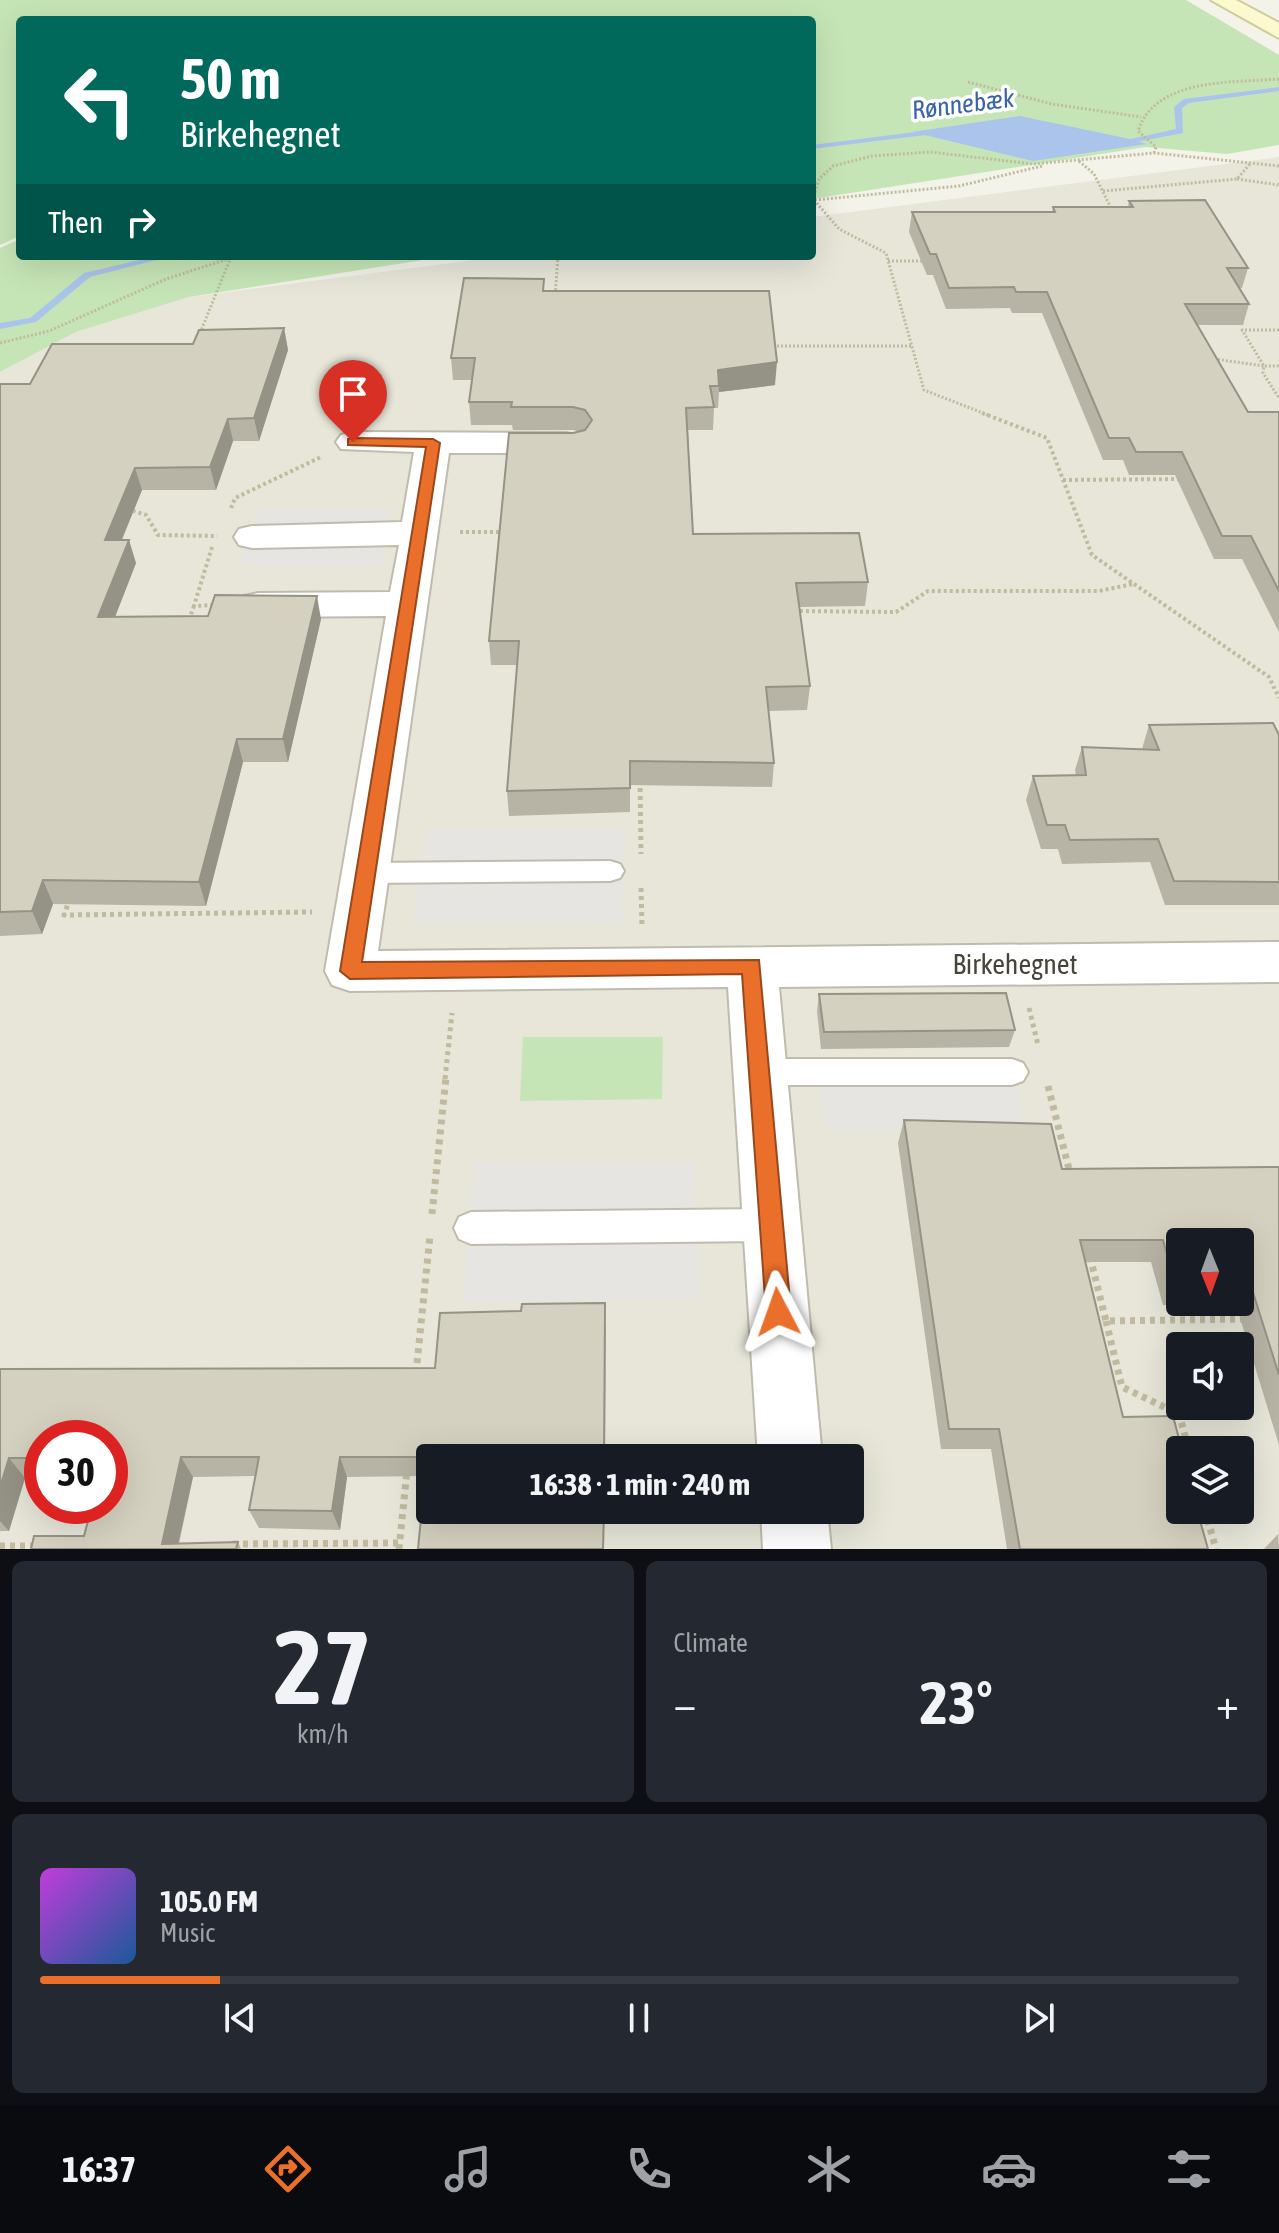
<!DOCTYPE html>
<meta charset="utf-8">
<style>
body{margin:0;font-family:"Asap Condensed",sans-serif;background:#242831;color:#f1f3f6;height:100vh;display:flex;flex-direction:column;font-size:30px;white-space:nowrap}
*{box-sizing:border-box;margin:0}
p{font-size:26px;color:#9ea1a6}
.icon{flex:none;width:44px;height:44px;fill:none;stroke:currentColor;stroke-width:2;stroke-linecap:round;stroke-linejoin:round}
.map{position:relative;height:1549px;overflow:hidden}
.drawer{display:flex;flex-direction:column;gap:12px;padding:12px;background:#0d0f14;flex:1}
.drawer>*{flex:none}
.banner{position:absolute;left:16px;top:16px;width:800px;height:244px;border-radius:8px;box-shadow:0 8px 32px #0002;background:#00695c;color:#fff;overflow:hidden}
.needle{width:52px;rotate:179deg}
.buttons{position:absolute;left:1166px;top:1228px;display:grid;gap:16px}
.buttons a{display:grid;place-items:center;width:88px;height:88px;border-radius:8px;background:#171b24;box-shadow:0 8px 32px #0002;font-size:40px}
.speed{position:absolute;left:24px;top:1420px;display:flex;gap:16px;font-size:40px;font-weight:700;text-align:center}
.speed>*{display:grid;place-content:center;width:104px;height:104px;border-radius:50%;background:#171b24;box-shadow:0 8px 32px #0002;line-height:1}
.speed .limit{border:12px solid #d22;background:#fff;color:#111}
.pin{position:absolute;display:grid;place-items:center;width:68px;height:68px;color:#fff;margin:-82px -34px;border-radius:50% 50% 50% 0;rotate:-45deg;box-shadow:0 0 8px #0007}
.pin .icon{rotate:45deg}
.me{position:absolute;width:88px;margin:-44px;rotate:356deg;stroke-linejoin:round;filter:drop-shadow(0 0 6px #0008)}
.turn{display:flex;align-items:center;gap:28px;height:168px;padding:0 32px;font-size:36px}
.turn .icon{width:104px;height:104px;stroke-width:2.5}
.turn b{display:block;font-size:56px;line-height:68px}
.then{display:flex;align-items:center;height:76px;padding:0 32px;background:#0003;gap:16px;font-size:30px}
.big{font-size:60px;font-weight:700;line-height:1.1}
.drawer .card{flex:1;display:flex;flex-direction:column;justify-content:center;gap:12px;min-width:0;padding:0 28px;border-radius:12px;background:#242831}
.drawer .dial{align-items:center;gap:0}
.dial b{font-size:104px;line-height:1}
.song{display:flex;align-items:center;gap:24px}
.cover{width:96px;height:96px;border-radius:12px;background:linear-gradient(135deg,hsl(290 70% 55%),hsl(210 70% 35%))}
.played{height:8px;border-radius:4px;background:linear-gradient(90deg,#ea6f2a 15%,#363941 15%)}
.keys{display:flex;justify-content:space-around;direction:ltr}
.heat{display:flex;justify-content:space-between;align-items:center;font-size:44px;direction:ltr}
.drawer .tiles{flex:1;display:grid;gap:12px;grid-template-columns:1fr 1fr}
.card:last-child{grid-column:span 2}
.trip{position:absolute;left:416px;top:1444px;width:448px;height:80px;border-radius:8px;background:#171b24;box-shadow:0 8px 32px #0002;font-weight:700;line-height:80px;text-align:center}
.tabs{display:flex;height:128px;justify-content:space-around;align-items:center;background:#090b0e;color:#9ea1a6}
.tabs .icon{width:56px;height:56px}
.tabs .on{color:#ea6f2a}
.tabs b{font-size:36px;color:#f1f3f6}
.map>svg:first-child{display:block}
.residential{fill:#e7e6d9;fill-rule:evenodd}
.green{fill:#c6e5b6}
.parking{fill:#e6e5e1}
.water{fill:#abc4ec}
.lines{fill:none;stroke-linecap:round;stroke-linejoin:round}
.stream{fill:#abc4ec;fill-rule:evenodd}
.lane-casing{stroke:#bfbcad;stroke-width:4}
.street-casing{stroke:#bfbcad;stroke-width:4}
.secondary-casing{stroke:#d0cd9d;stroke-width:4}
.path-far3{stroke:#c0bb9f;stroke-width:3;stroke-dasharray:2 2;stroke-linecap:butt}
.path-far2{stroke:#c0bb9f;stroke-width:4;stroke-dasharray:3 3;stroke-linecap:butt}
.path-far1{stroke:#c0bb9f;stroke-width:5;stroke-dasharray:4 4;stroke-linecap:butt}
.path{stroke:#c0bb9f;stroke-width:7;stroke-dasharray:5 5;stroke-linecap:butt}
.lane{fill:#fff;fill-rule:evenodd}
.street{fill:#fff;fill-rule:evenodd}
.secondary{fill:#fbf9cd;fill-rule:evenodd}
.wall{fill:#b7b4a5;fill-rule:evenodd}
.shaded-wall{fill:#959286}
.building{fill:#d5d1c0;stroke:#959286;stroke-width:2}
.route{fill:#ea6f2a;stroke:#98481b;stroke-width:2}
.labels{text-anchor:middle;stroke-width:7;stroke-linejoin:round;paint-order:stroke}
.far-water-label{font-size:26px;font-style:italic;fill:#3964ac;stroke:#fff}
.street-label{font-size:28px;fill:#474539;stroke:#fff}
</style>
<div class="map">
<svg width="1279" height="1549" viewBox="0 0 1279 1549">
<rect width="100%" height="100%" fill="#f4f3ea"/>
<path class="residential" d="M1279 157V1549H0V372L76 332 189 297 506 256H812V217ZM1180 1242H1240V1302H1180ZM1180 1346H1240V1406H1180ZM42 1438H110V1506H42ZM1180 1450H1240V1510H1180ZM430 1458H850V1510H430Z"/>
<path class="green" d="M0 0H1186L1279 55V145L1227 154 1146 147 812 199V20H20V236L0 245Z
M20 239V256H448L189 297 76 332 0 372V248Z
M523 1037H663L662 1099 520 1101Z"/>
<path class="parking" d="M259 509H392L380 565H241Z
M427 828 623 829 622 922 413 921Z
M1015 1081 1026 1128 826 1130 820 1083Z
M693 1160 699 1299 463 1302 474 1162Z"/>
<path class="water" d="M1020 116 1130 139 1147 144 1033 161 912 132Z"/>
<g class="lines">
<path class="stream" d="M1279 87V91L1189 103 1182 108 1183 133 1126 144 1112 140 1116 138 1126 140 1176 129 1174 107 1184 99Z
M939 129H942V133L812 149V145Z
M156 256H172L90 277 36 322 0 329V323L30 318 84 273Z"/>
<defs>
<path id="lane" d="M610 861 620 864 624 871 620 878 610 881 365 883 355 880 351 873 355 866 365 863Z
M760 1059H1012L1023 1063 1028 1072 1023 1081 1012 1085H760L749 1081 744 1072 749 1063Z
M772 1209 784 1214 789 1225 784 1236 772 1241 471 1244 459 1239 454 1228 459 1217 471 1212Z"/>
<path id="street" d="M353 432 566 433 578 436 583 443 578 450 566 453H449L378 951 1279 942V982L779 987 822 1458H758L728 987 350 991 332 985 325 971 386 616 258 617 244 614 239 605 244 596 258 593 390 592 399 545 252 548 239 545 234 537 239 529 252 526 402 522 414 452 341 449 336 442 341 435Z
M761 1510H827L831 1549H763Z"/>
<path id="secondary" d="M1211 0H1236L1279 23V38Z"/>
</defs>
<use href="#lane" class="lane-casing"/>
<use href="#street" class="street-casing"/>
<use href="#secondary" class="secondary-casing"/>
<path class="path-far3" d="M968 82 1052 104 1141 117
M1154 153 1156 147 1138 131C1156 77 1232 83 1279 79
M1079 161 1094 174 1113 212
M1237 179 1279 185
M1103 191 1237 179 1250 164
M813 200 819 179 833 166 872 156 930 152 1033 164 1154 153 1279 166
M814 200 839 229 886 253 924 390 988 415
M815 200 959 186 1042 166
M888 261H927
M555 298 558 256
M1279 330H1242L1264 366H1279
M200 333 231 257
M0 343 49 331 166 279 237 256
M769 346H912
M1214 359 1264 366 1263 373 1279 398"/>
<path class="path-far2" d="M982 413 1047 438 1092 555 1269 677 1279 698
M1063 480 1182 479
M231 508 235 498 321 457
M127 509 146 515 158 535 217 536
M460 532H506
M212 547 194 606 215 605
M794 611 896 612 928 591H1099L1133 584
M189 620 194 606"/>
<path class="path-far1" d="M640 780 641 854
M641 888 642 926
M70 898 64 915 312 912
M1029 1008 1038 1045
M445 1079 452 1013"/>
<path class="path" d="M1048 1086 1070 1173
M432 1214 446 1077
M1090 1257 1106 1321 1245 1319
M1106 1321 1122 1387 1179 1414 1189 1450
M416 1373 430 1236
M1205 1510 1216 1549
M233 1544 399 1543
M0 1546H35
M399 1549 407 1470"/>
<use href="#lane" class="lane"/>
<use href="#street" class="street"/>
<use href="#secondary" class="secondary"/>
</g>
<path class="wall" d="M1129 201 1248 268 1242 288H1240L1249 304 1243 325H1197L1248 412H1279V632L1242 559H1214L1175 475H1129L1123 460H1103L1042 313H1012L1010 308 946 309 933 275H927L909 232 912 212H1052L1053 207H1128Z
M545 291 775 385 719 392 718 408H714L713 430H688L693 534 868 582 865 606 799 607 810 686 807 710 768 711 774 763 772 787 630 785V812L509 816 507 791 517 665H491L489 641 573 433 579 432 574 430H513L512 425H471L469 402 472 380H453L451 358Z
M284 328 288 350 259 441H233L216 490H142L122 540 136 563 115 617 321 619 288 762H243L206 906 53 904 42 934 0 936V384H30Z
M1149 725 1279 735V905H1165L1150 862 1062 864 1058 849H1041L1026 800 1033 776H1076L1075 770 1082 747 1142 749Z
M819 994 1015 1030 1009 1047 821 1049 817 1011Z
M904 1120 1062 1169 1279 1167V1445L1236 1305H1163L1151 1262H1085L1123 1417 1208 1549H1007L991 1449H941L898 1143ZM1180 1242H1240V1302H1180Z
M606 1325 605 1458H430L425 1476 347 1477 340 1530 259 1528 249 1510 255 1476 193 1477 179 1544 238 1542 241 1549H31L84 1536 110 1438H42V1477L25 1478 9 1531H0V1369L435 1368Z
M1278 1534 1279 1549H1264Z"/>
<path class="shaded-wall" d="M284 328 288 350 259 441 254 418Z
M777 362 775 385 719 392 718 370Z
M228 419 233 441 216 490 210 467Z
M135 468 142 490 112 563 105 540Z
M129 540 136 563 106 640 98 617Z
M317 596 321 619 288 762 283 739Z
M237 739 243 762 206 906 199 882Z
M43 880 53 904 42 934 32 911Z
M605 1303V1458H604Z
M181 1457 193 1477 177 1549 162 1544Z
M340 1457 347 1477 340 1530 332 1511Z
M9 1458 25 1478 9 1531 0 1521V1487Z"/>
<path class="building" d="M1205 200 1248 268H1227L1249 304H1185L1248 412H1279V591L1251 536H1222L1182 452H1136L1129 438H1109L1047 292H1016L1014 287 949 288 936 254H930L912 212H1055L1053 207H1133L1129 201Z
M464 278 544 279 543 291H769L777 362 718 370 719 386H710L714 407 686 408 693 534 859 533 868 582 796 583 810 686 766 687 774 763 630 761V788L507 791 519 641H489L509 433H573L585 430 592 420 585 410 573 407H511L512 402H469L475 358H451Z
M284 328 254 418 228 419 210 467 135 468 105 540H129L98 617 208 616 215 595 317 596 283 739H237L199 882 43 880 32 911 0 912V384H30L52 344H193L199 330Z
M1273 723 1279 735V882L1174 881 1158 839 1070 840 1065 825H1047L1033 776 1086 775 1082 747 1159 750 1149 725Z
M1006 993 1015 1030 824 1032 819 994Z
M904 1120 1051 1124 1062 1169 1279 1167V1375L1250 1283H1240V1242H1180V1283H1175L1163 1240H1080L1123 1417 1173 1416 1182 1450H1180V1510H1197L1208 1549H1020L999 1429H949Z
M605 1303 604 1458H430V1510H604L603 1549H418L427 1457H340L332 1511 249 1510 259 1457H181L162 1544 238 1542 236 1549H31L34 1536H84L92 1506H110V1438H42V1458H9L0 1487V1369L435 1368 440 1313 521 1311 522 1304Z"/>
<path class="route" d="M353 438 433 439 440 443 362 962 759 960 791 1312 787 1321 778 1324 770 1321 766 1312 742 974 350 979 340 971 426 447 348 445V439Z"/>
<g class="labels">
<g class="far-water-label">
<text transform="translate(963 104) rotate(-7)" y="9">Rønnebæk</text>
</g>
<g class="street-label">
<text x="1015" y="974">Birkehegnet</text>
</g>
</g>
</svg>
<div class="buttons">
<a><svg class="needle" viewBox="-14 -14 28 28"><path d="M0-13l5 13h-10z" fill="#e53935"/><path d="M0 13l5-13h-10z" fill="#9ea1a6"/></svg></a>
<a><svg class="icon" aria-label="sound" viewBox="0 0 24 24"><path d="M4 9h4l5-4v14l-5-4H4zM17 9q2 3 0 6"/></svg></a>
<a><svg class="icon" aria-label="layers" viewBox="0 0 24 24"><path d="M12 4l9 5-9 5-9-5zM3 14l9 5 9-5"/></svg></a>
</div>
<div class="speed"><div class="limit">30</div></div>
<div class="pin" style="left:353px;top:442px;background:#d93025"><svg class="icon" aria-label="arrive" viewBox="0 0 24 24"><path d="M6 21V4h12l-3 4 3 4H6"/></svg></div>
<svg class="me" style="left:778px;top:1312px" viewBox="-20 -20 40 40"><path d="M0-17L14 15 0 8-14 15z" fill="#ea6f2a" stroke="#fff" stroke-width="4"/></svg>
<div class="trip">16:38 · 1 min · 240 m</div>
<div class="banner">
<div class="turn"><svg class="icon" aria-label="left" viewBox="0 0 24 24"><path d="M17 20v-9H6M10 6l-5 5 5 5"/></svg><div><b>50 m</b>Birkehegnet</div></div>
<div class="then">Then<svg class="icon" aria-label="right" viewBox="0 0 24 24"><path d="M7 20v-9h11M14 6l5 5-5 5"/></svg></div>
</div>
</div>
<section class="drawer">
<div class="tiles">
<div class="card dial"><b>27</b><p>km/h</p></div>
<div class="card"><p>Climate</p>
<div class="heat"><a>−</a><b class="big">23°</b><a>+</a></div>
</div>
<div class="card">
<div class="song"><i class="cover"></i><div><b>105.0 FM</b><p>Music</p></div></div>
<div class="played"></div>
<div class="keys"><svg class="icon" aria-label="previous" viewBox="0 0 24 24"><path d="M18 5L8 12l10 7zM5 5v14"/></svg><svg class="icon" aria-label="pause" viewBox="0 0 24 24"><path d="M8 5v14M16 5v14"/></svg><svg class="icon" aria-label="next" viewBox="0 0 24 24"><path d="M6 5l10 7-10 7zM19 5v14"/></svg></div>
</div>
</div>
</section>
<nav class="tabs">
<b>16:37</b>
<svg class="icon on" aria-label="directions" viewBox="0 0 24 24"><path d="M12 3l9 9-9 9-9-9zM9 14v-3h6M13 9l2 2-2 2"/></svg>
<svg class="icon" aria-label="music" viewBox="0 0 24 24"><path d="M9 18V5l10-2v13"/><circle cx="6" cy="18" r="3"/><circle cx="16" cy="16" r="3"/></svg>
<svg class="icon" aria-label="phone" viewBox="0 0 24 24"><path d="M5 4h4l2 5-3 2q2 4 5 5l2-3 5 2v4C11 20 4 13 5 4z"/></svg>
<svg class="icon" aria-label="climate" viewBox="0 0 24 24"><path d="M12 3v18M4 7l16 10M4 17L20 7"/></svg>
<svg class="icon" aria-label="car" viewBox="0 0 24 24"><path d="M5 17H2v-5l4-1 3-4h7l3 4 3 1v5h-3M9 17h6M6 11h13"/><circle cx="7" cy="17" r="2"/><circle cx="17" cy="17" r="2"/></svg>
<svg class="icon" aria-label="filters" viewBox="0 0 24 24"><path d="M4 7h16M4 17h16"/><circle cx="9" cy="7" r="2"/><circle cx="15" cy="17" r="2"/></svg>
</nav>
